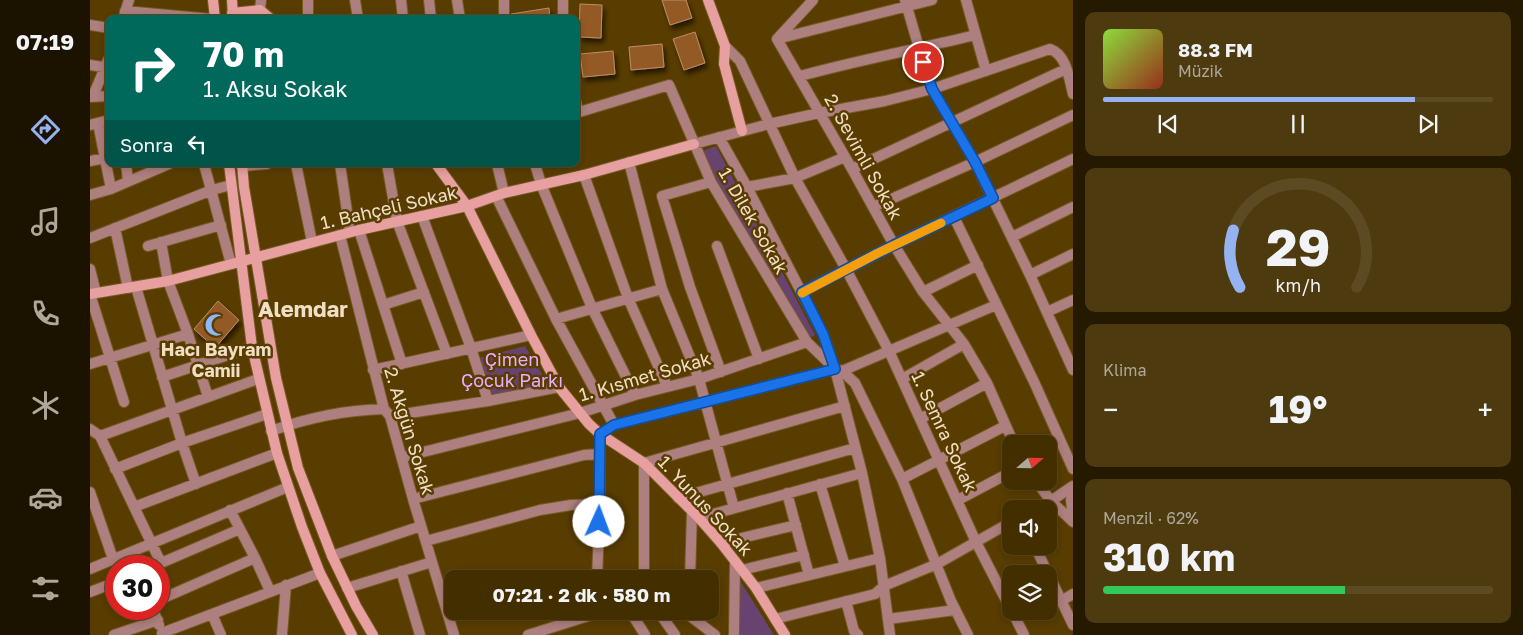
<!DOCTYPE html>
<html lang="tr">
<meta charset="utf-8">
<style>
body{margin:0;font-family:"Golos Text",sans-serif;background:#4d3a0f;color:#f1f3f6;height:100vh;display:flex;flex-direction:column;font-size:19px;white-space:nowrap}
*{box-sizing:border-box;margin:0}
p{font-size:16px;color:#afa899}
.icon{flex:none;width:28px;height:28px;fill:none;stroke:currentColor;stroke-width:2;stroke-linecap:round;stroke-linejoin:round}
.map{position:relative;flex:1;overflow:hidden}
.sheet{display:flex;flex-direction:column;gap:12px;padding:12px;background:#251900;width:450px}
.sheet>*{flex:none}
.hud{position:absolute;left:15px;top:15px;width:475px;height:152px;border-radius:10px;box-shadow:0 2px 8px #0003,0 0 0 1px #5b4a22;background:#00695c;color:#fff;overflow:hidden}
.needle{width:32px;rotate:70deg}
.controls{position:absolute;left:912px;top:435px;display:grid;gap:10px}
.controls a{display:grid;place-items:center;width:55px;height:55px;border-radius:10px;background:#432e00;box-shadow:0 2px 8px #0003,0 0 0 1px #5b4a22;font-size:25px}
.speed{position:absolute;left:15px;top:555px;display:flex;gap:10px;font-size:25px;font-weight:700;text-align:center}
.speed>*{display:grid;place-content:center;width:65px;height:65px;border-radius:50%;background:#432e00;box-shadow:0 2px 8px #0003,0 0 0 1px #5b4a22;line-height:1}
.speed .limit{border:8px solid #d22;background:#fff;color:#111}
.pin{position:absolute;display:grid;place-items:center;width:42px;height:42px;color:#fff;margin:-21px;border:2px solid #fff;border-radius:50%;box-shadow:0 1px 5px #0007}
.me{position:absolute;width:55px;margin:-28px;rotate:2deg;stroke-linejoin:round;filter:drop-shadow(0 0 4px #0008)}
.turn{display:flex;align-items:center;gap:18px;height:105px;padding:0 15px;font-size:22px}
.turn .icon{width:65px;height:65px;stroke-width:2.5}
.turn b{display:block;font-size:35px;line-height:42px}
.then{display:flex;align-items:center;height:48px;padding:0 15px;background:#0003;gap:10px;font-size:19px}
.big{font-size:38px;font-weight:700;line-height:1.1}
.sheet .card{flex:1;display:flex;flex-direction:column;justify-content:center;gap:8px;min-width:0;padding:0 18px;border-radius:10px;background:#4d3a0f}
.sheet .dial{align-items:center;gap:0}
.dial svg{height:130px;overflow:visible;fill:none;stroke:#5b4a22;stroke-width:7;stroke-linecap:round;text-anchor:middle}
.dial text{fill:#f1f3f6;stroke:none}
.song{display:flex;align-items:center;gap:15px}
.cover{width:60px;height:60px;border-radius:8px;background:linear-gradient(135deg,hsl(90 70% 55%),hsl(10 70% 35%))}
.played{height:5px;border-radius:2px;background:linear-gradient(90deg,#95b2f1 80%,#5b4a22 80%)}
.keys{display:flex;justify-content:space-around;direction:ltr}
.heat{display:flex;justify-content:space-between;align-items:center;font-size:28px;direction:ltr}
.charge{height:8px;border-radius:4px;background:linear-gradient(90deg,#34c759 62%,#5b4a22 0)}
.trip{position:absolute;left:354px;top:570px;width:275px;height:50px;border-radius:10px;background:#432e00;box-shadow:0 2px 8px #0003,0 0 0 1px #5b4a22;font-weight:700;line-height:50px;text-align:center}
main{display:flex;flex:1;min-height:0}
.dock{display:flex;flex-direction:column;width:90px;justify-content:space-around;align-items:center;background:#1b1200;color:#afa899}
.dock .icon{width:35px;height:35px}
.dock .selected{color:#95b2f1}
.dock b{font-size:22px;color:#f1f3f6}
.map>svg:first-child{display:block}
.green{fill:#684372}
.building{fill:#945a25;stroke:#be8d66;filter:url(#shadow)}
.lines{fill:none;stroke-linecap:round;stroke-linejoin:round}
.street-casing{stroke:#745a23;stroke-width:12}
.secondary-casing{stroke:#745a23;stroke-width:12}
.street{stroke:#ad7f7e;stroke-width:10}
.secondary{stroke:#e79f9f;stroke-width:10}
.route-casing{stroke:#114b97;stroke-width:12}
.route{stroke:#1a73e8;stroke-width:9}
.slow{stroke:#f59e0b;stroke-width:9}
.labels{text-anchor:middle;stroke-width:5;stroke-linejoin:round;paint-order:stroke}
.street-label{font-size:18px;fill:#f0dfc5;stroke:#593d00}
.poi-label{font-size:18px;font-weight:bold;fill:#f0dfc5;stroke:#593d00}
.park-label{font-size:18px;fill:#ebadfc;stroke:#593d00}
.district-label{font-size:22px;font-weight:bold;fill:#f0dfc5;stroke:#593d00}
</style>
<main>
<nav class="dock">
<b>07:19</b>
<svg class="icon selected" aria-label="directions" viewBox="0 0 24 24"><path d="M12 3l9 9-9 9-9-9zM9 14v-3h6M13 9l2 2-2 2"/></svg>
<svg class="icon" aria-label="music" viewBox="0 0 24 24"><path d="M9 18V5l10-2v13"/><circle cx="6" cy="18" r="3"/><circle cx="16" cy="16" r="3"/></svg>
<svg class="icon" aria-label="phone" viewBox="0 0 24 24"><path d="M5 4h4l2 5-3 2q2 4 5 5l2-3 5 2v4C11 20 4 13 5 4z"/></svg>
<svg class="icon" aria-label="climate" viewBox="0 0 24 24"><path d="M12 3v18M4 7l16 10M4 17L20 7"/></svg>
<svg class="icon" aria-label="car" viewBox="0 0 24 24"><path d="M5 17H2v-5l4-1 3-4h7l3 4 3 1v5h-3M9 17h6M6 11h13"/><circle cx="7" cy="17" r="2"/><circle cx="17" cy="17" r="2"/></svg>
<svg class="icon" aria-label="filters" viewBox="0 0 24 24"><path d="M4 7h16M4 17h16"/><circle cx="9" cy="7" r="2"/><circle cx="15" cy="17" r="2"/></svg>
</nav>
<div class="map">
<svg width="983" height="635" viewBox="0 0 983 635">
<defs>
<filter id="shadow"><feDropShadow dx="2.5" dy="4.5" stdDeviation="2.5" flood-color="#0009"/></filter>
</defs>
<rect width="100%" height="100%" fill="#593d00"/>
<path class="green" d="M626 146 725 335 722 337 716 334 640 210 610 152Z
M435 346 458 384 401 396 389 358Z
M649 579 684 635H650Z"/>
<path class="building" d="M572 0H596L602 18 580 25Z
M490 4 512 5 511 38 489 37Z
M459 8 460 19H421V14Z
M605 32 615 63 594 70 583 39Z
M572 44 574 67 541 70 539 47Z
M523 51 525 74 493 77 490 54Z
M128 301 149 320 125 348 104 329Z"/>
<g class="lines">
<defs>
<path id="street" d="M265 0 268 19
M311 0 313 19
M339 0 341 19
M367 0 370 19
M414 0V19
M473 0V19
M815 0 829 48 842 89 885 162 940 275 983 370
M876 0 896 71
M170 10 171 0
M35 11 122 19
M33 19 39 0
M218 19V0
M0 25 19 28
M688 38 723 0
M687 39 762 169 804 245 833 292 874 344 897 383 924 444
M687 39 842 0
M635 46 650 61 705 178 756 269 799 351 886 542 921 610
M0 65 19 68
M710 76C768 60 827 49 886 35
M3 96 19 58
M0 97 19 96
M486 102 488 113
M486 113 579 85 621 182 717 342 745 369 752 371 765 383 812 479 861 601 878 635
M8 123 21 189
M0 125 19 120
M629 137 657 187 733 334 745 369 772 473 790 558 800 635
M604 144 679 124 729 113 795 101 842 89 960 49C977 55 979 79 983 94
M0 161 15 158
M539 162 572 289 609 379 644 508
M36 164 38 181
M114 164 141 264
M206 164 222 242
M250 164 260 232
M297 164 307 221 357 354
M407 164 414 193
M445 164 451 184 502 308 545 395
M152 166 177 164
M762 169 976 69
M494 175 538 298 577 386
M621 182 572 196 600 287 631 372
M657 187 705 178 755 157
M0 195 21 189 79 164
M406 196 466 319 524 425
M783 207 885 162 983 115
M332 216 381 348 398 401
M864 217 945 384 983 469
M25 228 38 288
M269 230 312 364
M250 235 294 409 300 416 323 499 364 635
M922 237 983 207
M0 238 122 190 141 185
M71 242 78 281 98 334 118 397
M58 246 131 225
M627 246 669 359
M0 269 6 293
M940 275 983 254
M46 287 92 443 106 484
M712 292 804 245 983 159
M833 292 888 265
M0 294 34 402
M293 305 334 292
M957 312 983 300
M466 319 572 289
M0 364 98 334
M283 370 441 335
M752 371 906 305
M72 377 162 347
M812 379 874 344
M300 416 398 401 469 387
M830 419 897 383
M0 429 10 436 71 563
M181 431C217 418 256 410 294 409
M10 436 168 379
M313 457 490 413 545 395 609 379 717 342
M25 469 92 443 177 414
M812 479 915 426
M946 481 961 501 983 522
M730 484 755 566
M0 492 23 559
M697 493 719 575
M983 494 981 499 983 520
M588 498 765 448
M323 499 494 455 509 454
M868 500 921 472
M44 507 187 453
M947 509 961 501 983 486
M140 510 165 558 180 591
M609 518 772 473
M336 541 450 510 481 505 510 504
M631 543 706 525
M945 546 958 574
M242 556 331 526
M64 566 150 529
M0 569 198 487
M652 570 714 555
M311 571 330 635
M959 575 983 625
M507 579 510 504V434L524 425 745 369
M554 579V463L755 406
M600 579 602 511
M257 588 342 562
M666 588 790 558
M0 592 26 582
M69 600 165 558
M756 601 764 631 768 635
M971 601 983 594
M63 609 69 625
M540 611 555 635
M568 611 585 635
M590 611 600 616 625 635
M922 611 934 635
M122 614 131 635
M685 619 785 594 794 586 847 564 921 522
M798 619 865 610
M72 633 230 573
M24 635 68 620
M192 635 196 585
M438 635 514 611
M644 635 645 561"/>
<path id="secondary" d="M123 0 125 19
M142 0 143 18
M618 0 635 46 634 64 652 131
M142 13 170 10 181 19
M139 164 162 347 187 453 212 527 230 573 262 635
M152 164 154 187 186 378 208 468 242 556 266 606 283 635
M346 164 377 206 441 335 469 387 499 424 510 434 554 463 609 518 631 543 666 588 695 635
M0 294 78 281 269 230 377 206 414 193 494 175 604 144"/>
</defs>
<use href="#street" class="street-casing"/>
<use href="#secondary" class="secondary-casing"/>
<use href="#street" class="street"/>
<use href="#secondary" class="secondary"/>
</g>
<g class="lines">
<defs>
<path id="route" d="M509 522 510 434 524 425 745 369 733 334 712 292 804 245 903 198 885 162 842 89 833 62"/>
</defs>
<use href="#route" class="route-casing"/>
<use href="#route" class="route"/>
<path class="slow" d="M712 293 788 253 851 223"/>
</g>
<defs>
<symbol id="mosque-bare" viewBox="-9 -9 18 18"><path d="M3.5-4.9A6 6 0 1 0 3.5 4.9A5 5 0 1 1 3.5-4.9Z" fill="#8db9fc" stroke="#593d00" stroke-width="2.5" paint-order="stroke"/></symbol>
</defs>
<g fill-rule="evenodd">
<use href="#mosque-bare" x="110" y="309" width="32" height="32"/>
</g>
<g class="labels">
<g class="street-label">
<text transform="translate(773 157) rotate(61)" y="6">2. Sevimli Sokak</text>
<text transform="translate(299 208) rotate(-13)" y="6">1. Bahçeli Sokak</text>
<text transform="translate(663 221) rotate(60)" y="6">1. Dilek Sokak</text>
<text transform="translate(555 377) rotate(-16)" y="6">1. Kısmet Sokak</text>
<text transform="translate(319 431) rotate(73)" y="6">2. Akgün Sokak</text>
<text transform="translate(854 432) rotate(65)" y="6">1. Semra Sokak</text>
<text transform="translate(615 506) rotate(47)" y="6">1. Yunus Sokak</text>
</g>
<g class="poi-label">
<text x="126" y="356">Hacı Bayram<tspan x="126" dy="21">Camii</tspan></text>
</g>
<g class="park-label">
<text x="422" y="366">Çimen<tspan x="422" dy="21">Çocuk Parkı</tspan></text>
</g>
<g class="district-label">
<text x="213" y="317">Alemdar</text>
</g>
</g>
</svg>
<div class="controls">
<a><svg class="needle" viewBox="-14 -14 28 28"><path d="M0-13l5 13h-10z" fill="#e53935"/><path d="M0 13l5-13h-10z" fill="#afa899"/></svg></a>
<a><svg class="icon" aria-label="sound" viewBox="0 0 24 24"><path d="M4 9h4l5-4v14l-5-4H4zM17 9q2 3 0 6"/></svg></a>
<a><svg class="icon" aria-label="layers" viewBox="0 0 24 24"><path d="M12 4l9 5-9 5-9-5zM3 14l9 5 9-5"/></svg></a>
</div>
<div class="speed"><div class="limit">30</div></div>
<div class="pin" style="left:833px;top:62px;background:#d93025"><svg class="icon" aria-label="arrive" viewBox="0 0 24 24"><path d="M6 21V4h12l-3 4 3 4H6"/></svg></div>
<svg class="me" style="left:509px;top:522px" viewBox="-20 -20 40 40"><circle r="19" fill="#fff"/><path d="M0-13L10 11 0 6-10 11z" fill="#1a73e8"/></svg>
<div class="trip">07:21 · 2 dk · 580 m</div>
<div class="hud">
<div class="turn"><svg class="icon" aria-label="right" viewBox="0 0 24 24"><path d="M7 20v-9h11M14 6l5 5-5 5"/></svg><div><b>70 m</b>1. Aksu Sokak</div></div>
<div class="then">Sonra<svg class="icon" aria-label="left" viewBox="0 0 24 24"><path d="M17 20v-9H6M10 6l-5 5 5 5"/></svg></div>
</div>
</div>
<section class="sheet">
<div class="card">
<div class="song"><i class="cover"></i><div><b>88.3 FM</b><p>Müzik</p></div></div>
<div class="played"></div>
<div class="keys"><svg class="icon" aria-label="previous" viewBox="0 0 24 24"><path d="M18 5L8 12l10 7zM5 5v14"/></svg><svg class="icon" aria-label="pause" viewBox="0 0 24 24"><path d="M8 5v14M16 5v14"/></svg><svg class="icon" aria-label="next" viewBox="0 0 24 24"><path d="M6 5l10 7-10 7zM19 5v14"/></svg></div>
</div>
<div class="card dial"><svg viewBox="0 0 100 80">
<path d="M14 69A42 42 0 1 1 86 69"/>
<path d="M14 69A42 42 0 0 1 10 34" stroke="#95b2f1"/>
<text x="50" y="56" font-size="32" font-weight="700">29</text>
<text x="50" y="72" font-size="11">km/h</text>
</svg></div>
<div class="card"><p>Klima</p>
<div class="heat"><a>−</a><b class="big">19°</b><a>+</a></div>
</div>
<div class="card"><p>Menzil · 62%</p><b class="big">310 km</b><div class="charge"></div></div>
</section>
</main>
